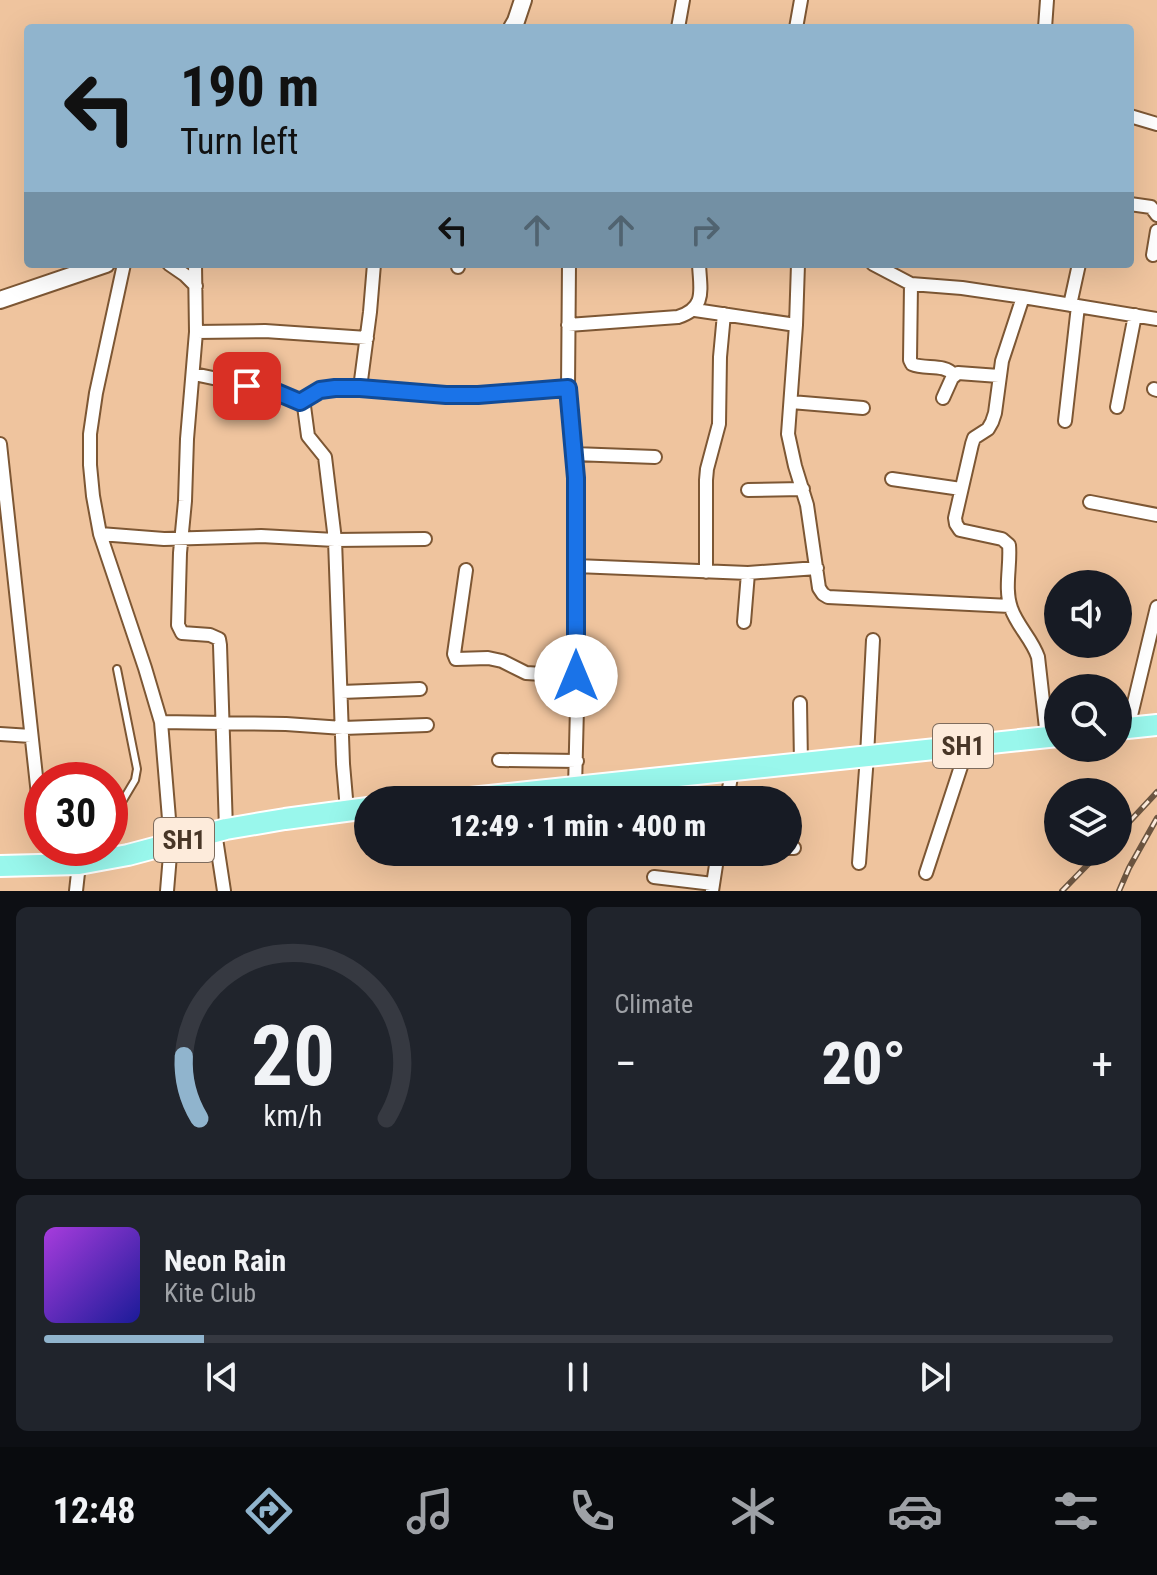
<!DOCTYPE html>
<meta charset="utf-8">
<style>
body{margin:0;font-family:"Roboto Condensed",sans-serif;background:#20242c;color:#f1f3f6;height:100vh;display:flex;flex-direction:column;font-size:30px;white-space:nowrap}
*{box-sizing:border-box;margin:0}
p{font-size:26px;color:#9ea1a6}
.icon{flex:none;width:44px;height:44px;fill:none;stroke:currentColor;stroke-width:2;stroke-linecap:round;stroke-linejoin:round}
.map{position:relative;height:891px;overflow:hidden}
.panel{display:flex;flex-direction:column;gap:16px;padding:16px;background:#0d0f14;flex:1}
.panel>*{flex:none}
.guide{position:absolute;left:24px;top:24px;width:1110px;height:244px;border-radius:8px;box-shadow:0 8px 32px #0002;background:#90b4cd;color:#111;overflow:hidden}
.tools{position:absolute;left:1044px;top:570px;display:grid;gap:16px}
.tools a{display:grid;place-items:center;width:88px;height:88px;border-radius:50%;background:#171b24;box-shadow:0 8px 32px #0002;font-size:40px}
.speed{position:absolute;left:24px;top:762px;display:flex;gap:16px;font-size:40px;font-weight:700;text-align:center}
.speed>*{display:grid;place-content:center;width:104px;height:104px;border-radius:50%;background:#171b24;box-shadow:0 8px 32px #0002;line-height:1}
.speed .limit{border:12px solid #d22;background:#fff;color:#111}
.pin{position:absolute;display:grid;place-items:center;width:68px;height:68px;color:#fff;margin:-34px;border-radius:16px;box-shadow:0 4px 12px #0006}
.me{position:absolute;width:88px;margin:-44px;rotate:0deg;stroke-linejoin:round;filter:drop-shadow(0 0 6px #0008)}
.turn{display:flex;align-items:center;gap:28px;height:168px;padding:0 24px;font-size:36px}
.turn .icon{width:104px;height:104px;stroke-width:2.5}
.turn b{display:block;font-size:56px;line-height:68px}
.lanes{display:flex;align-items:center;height:76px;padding:0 24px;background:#0003;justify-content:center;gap:40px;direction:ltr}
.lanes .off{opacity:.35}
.big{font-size:60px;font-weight:800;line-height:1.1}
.panel .tile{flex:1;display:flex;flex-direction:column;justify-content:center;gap:12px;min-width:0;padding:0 28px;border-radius:12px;background:#20242c}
.panel .dial{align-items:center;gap:0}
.dial svg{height:208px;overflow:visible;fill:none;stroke:#363941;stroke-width:7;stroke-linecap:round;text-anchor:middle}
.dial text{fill:#f1f3f6;stroke:none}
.song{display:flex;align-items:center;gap:24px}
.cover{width:96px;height:96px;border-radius:12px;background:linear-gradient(135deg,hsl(280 70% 55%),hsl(240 70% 35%))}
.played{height:8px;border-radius:4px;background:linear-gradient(90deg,#90b4cd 15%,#363941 15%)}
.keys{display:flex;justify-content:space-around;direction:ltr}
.heat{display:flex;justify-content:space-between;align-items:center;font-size:44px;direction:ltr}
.panel .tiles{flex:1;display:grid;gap:16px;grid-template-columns:1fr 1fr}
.tile:last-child{grid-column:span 2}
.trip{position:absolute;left:354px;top:786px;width:448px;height:80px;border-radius:40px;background:#171b24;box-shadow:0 8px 32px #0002;font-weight:800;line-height:80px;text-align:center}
.dock{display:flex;height:128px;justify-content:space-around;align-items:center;background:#090b0e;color:#9ea1a6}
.dock .icon{width:56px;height:56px}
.dock .on{color:#90b4cd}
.dock b{font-size:36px;color:#f1f3f6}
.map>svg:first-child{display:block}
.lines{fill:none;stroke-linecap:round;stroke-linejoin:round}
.service-casing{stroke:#7d5734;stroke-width:10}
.minor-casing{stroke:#7d5734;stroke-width:16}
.tertiary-casing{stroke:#7d5734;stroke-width:20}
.primary-casing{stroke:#fff;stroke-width:24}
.service{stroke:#fff;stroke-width:6}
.minor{stroke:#fff;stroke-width:12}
.tertiary{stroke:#fff;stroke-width:16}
.primary{stroke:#99f7ec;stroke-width:20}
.rail-casing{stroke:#6d5641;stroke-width:6}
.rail{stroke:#fdebdb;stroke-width:3;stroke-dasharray:9;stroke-linecap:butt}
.route-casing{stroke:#114b97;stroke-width:20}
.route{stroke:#1a73e8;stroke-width:14}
.labels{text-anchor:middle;stroke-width:8;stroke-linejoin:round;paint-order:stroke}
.shield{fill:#fdebdb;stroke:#7e6c5d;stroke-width:2}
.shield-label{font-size:26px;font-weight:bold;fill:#483627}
</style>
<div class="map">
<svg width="1157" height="891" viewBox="0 0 1157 891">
<rect width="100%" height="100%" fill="#efc49e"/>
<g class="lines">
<defs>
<path id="service" d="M110 822 135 780 137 769 117 669"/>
<path id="minor" d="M678 28 683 0
M796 28 801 0
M1045 28 1047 0
M1130 116 1157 124
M1130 204 1151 207 1157 215
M1153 255 1157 231
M124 264 96 393 90 434V465L93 496 100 534 145 668 161 722 171 843 167 891
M169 264 185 275 196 286
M195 264 196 332 187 439 185 501 180 553 178 625 182 633 210 635 219 639 220 645 226 829
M458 264V267
M569 264 568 388 576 478V520L577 707 575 788
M798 264 796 325 788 434 795 466 807 505 819 588 823 594 828 597 1010 606
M873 264 911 284 962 288 1023 297 1157 319
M911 284 910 360 912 364C925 370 944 363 954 375
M1023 297 1002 361 995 413 992 422 988 429 974 438 972 444 955 518 956 524 960 530 1002 539 1009 545C1011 565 1004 588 1011 608 1017 626 1032 639 1038 657L1047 737
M1070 305 1079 264
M695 310 796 325
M568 325 678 317C707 308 700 289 699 264
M196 332 265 331 367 338
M194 374 274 391 300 402 304 406 308 436 325 457 335 540 343 764 347 810
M360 388 370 312 374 264
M1154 389 1157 390
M943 398 952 378 958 373 999 376
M300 402C307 397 314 392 322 390 356 380 414 395 451 395 490 396 529 391 568 388
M791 402 863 408
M1117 407 1135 315
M1065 421 1078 306
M0 444 42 832
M574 454 655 457
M892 479 961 489
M748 490 803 489
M1090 502 1157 515
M100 534 164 539 261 536 335 540 425 539
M576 566 748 573 744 622
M466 570 454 654 456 659 488 658 502 661 526 673 576 676
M706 572V480L707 469 719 424 720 357 724 314
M748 573 817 568
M341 692 420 689
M800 703 801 763
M161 722 286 724 343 728 427 725
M1128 728 1157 607
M0 734 31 736
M499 760 577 761
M727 800 732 771
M215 832 224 891
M788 848H794
M859 863 867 756 873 640
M926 873 968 745
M654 877 713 884
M76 891 79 864
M712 891 718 852"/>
<path id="tertiary" d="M512 28 516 21 523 0
M0 300 106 264"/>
<path id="primary" d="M1118 729 1157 725
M451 800 1058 736
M0 866 79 864 128 855 226 829 285 819 368 808"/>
</defs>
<use href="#service" class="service-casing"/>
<use href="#minor" class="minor-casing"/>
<use href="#tertiary" class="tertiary-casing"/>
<use href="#primary" class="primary-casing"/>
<use href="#service" class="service"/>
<use href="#minor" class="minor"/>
<use href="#tertiary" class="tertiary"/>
<use href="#primary" class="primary"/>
<defs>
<path id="rail" d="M1118 834 1157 792
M1062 891 1100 852
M1119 891 1129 868 1157 818"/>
</defs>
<use href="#rail" class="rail-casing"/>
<use href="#rail" class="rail"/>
</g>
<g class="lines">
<defs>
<path id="route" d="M247 386 274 391 300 402 320 390 335 388H360L446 395H478L568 388 576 478V676"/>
</defs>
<use href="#route" class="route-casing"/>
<use href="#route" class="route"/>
</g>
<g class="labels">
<g class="shield">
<rect x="933" y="724" width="60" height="44" rx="6"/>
<rect x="154" y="818" width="60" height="44" rx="6"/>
</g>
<g class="shield-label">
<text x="963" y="755">SH1</text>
<text x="184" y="849">SH1</text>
</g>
</g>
</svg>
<div class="tools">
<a><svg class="icon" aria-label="sound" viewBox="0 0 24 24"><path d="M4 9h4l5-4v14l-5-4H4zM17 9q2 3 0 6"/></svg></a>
<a><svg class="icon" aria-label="search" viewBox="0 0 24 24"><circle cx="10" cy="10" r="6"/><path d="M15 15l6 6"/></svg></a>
<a><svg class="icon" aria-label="layers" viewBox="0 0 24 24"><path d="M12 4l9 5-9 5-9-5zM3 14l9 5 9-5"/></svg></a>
</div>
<div class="speed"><div class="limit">30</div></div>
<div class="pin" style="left:247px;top:386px;background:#d93025"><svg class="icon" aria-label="arrive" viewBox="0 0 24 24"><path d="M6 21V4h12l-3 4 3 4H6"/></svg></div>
<svg class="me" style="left:576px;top:676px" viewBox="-20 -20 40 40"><circle r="19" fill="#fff"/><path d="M0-13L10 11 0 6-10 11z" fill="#1a73e8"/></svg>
<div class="trip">12:49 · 1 min · 400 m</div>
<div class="guide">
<div class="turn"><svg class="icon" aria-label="left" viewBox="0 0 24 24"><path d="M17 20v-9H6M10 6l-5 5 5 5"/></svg><div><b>190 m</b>Turn left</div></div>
<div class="lanes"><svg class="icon" aria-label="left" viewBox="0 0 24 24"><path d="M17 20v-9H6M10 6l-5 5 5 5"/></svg><svg class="icon off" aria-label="ahead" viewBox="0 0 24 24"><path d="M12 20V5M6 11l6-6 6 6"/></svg><svg class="icon off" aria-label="ahead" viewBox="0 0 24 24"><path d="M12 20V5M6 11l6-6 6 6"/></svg><svg class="icon off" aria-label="right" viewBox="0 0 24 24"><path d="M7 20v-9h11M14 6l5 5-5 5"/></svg></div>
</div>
</div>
<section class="panel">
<div class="tiles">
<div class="tile dial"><svg viewBox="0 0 100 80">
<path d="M14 69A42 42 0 1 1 86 69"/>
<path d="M14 69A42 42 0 0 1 8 45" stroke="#90b4cd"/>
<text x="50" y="56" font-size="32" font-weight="700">20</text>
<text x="50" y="72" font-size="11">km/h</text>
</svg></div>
<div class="tile"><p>Climate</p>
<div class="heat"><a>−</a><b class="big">20°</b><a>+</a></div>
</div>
<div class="tile">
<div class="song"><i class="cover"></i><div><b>Neon Rain</b><p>Kite Club</p></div></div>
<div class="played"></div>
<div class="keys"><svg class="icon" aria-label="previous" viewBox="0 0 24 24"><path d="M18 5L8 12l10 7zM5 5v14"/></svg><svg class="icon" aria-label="pause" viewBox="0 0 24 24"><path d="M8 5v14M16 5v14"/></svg><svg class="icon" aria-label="next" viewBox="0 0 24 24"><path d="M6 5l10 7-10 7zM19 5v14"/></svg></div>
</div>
</div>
</section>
<nav class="dock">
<b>12:48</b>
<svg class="icon on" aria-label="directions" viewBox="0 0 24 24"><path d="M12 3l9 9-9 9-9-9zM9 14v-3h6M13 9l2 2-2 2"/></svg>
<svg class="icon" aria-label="music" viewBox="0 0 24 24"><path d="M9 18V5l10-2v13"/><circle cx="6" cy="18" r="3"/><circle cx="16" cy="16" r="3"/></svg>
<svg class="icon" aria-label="phone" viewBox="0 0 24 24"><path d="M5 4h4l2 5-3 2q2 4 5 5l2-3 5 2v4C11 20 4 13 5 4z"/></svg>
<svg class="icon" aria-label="climate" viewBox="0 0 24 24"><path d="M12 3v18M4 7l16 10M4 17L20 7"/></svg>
<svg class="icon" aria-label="car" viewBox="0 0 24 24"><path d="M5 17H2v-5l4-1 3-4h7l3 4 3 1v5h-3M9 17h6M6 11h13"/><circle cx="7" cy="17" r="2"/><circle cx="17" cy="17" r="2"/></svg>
<svg class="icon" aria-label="filters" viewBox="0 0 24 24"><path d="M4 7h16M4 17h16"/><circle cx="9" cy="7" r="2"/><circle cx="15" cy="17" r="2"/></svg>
</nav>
